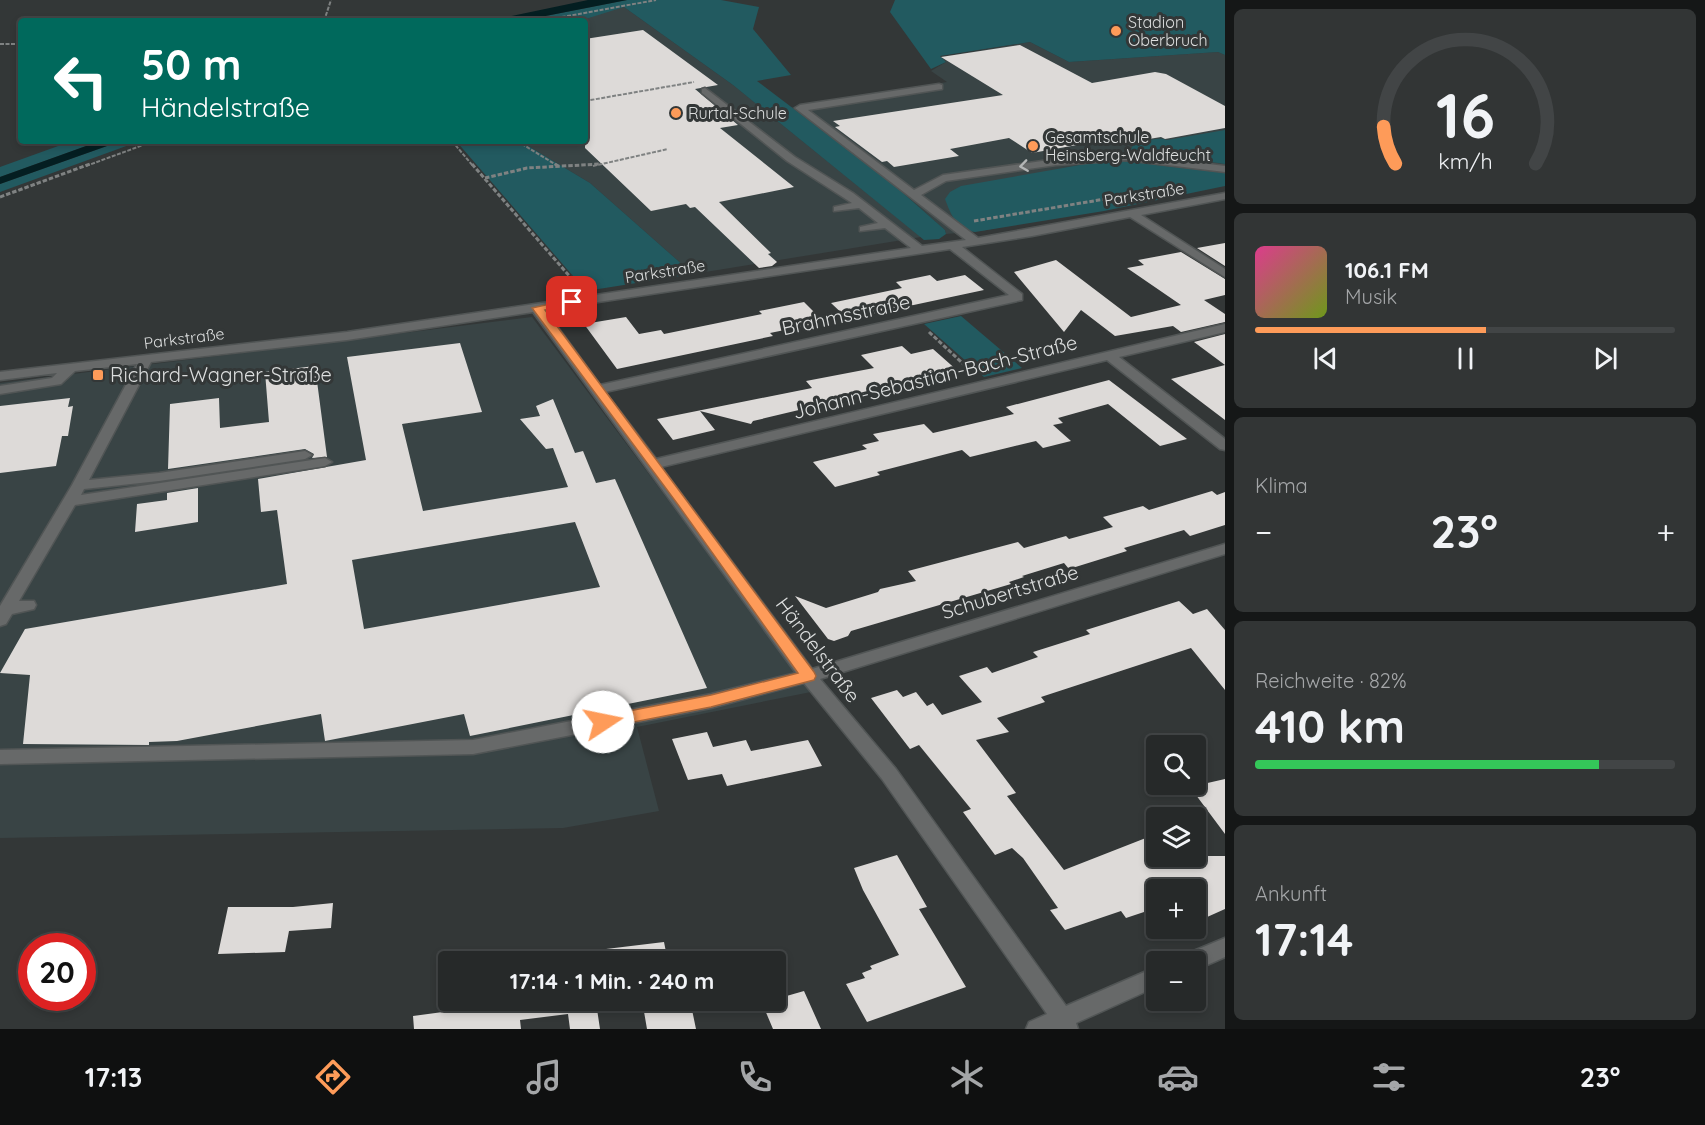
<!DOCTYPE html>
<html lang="de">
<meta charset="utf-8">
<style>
body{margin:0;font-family:Quicksand,sans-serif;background:#323535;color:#f1f3f6;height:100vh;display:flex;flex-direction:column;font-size:22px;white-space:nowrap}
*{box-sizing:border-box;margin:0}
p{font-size:20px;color:#a4a6a8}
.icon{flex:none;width:33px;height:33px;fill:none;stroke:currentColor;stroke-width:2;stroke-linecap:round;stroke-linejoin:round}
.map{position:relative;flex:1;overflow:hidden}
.drawer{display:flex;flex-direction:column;gap:9px;padding:9px;background:#151717;width:480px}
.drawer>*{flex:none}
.guide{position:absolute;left:18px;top:18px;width:570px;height:126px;border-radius:6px;box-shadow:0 3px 9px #0003,0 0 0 2px #424546;background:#00695c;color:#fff;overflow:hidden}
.buttons{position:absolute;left:1146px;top:735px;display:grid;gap:12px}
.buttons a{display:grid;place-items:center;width:60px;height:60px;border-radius:6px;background:#262929;box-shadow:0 3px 9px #0003,0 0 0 2px #424546;font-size:30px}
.speed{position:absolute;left:18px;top:933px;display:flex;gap:12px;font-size:30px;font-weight:700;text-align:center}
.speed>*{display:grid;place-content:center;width:78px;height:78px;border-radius:50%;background:#262929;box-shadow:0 3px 9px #0003,0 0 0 2px #424546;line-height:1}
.speed .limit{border:9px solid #d22;background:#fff;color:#111}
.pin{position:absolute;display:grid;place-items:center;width:51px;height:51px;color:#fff;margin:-26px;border-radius:12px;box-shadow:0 3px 9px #0006}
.me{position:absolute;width:66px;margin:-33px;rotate:79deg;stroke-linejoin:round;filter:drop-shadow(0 0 4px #0008)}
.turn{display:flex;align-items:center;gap:21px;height:126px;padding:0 24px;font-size:27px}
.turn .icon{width:78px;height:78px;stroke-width:2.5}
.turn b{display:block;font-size:42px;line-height:51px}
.big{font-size:45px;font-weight:800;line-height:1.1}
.drawer .tile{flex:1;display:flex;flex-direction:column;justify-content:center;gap:9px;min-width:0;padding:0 21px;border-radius:9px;background:#323535}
.drawer .dial{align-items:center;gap:0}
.dial svg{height:156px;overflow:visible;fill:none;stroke:#424546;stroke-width:7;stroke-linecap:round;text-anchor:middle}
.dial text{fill:#f1f3f6;stroke:none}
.song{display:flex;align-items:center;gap:18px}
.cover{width:72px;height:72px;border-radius:9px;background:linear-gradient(135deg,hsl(330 70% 55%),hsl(80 70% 35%))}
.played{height:6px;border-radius:3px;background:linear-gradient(90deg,#fe9b59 55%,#424546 55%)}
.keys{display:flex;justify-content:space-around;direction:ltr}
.heat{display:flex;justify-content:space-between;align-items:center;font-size:33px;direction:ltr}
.charge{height:9px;border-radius:4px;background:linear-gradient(90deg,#34c759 82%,#424546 0)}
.trip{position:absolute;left:438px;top:951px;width:348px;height:60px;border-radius:6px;background:#262929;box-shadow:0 3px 9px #0003,0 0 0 2px #424546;font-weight:800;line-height:60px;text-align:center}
.menu{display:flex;height:96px;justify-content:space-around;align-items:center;background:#0f1010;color:#a4a6a8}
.menu .icon{width:42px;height:42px}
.menu .active{color:#fe9b59}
.menu b{font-size:27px;color:#f1f3f6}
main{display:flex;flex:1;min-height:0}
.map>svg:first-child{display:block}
.built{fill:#394445}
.green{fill:#225a60}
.water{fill:#041e21}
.building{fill:#dddad8;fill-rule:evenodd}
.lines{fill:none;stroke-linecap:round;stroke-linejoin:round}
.minor-casing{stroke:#515555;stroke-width:3}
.path-far1{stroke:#7f8282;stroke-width:2;stroke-dasharray:4 1.5;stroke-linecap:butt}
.path{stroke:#7f8282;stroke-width:3;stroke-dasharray:4.5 2;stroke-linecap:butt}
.minor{fill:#676969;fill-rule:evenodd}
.oneway{stroke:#b3b5b5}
.route{fill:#fe9b59;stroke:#a5653a;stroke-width:1.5}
.poi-dot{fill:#fe9b59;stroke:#333737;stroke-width:2}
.labels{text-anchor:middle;stroke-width:6;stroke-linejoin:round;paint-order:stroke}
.far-poi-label{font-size:16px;fill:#dcdede;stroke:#333737;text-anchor:start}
.far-street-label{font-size:16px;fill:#dcdede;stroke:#333737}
.street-label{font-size:20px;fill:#dcdede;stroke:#333737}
.poi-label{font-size:20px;fill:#dcdede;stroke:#333737;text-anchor:start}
</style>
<main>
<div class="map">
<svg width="1225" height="1029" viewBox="0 0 1225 1029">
<rect width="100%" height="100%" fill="#333737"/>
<path class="built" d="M624 7 733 85 921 237 693 274 590 183 520 141H585V21H554Z
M1030 42 1069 62 1218 52 1225 55V185L981 231 946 234 945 230 894 185 788 108 947 82 931 71 946 62 939 57Z
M532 317 811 692 637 727 659 811 563 828 0 838V383Z"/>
<path class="green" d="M627 0H721L759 7 753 29 791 75 757 81 894 185 945 230 946 234 939 239 924 240 733 85 624 7 579 21H520Z
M895 0H1225V55L1218 52 1069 62 1030 42 940 56 946 62 931 69 890 12Z
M1225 130V164L1131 150 1133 145C1143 142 1157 136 1167 140Z
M72 141H100L0 177V167Z
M121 141H140L0 192V184Z
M456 141H520L590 183 693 274 586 291Z
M1121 161 1225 173V186L1104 211 975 232C956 228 951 215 945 199L950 192 961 186 1097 162Z
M961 316 1022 368 984 377 924 324Z"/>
<path class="water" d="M588 0H627L520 21H487Z
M100 141H121L0 184V177Z"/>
<path class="building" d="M643 30 718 85 695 89 738 125 720 128 794 187 719 202 771 253 768 254 777 262 772 266 759 268 695 207 690 208 686 204 651 211 585 148V39Z
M1020 45 1092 83 1155 72 1166 74 1225 106V128L1165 139 1161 137 1143 140 1133 135 1032 153 1009 138 950 149 959 156 894 167 887 161 882 162 835 127 840 126 833 121 1003 95 941 57Z
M1225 243V266L1197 248Z
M1181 252 1225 279V295L1204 300 1225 314V322L1181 332 1173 326 1115 336 1081 310 1064 332 1014 272 1056 260 1131 317 1181 305 1127 268 1144 265 1138 260Z
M930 275 937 281 965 275 984 290 848 319 831 303 902 288 896 282Z
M804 302 824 322 770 333 773 336 617 369 584 324 626 317 639 334 661 330 664 334 762 314 759 311Z
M1225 334V365L1194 342Z
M460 343 482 412 402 424 423 511 568 487 553 448 546 449 520 419 540 416 536 406 553 399 575 453 583 451 596 483 615 479 707 688 470 736 464 714 325 741 321 714 177 741 149 742V745L23 744 30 675 0 673 25 629 287 584 277 510 261 512 258 479 366 460 347 357ZM575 522 600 587 364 629 352 560Z
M902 346 911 354 933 349 959 372 753 421 751 424 700 411 715 430 673 440 657 419 812 388 806 381 874 368 861 355Z
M1225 365V420L1171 379Z
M315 366 327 457 312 458 314 454 305 449 168 469 170 404 219 398 220 428 269 422 265 372Z
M1109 380 1187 439 1160 446 1108 404 1058 418 1063 423 1053 425 1071 441 1043 448 1036 441 970 457 962 450 877 472 880 475 835 487 813 462 867 449 862 445 879 441 873 434 924 424 933 433 1014 414 1006 407Z
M70 398 68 407 73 406 68 436H62L56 466 0 473V406Z
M198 488V522L135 532 137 504 167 500V493Z
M1212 491 1217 495 1225 492V525L1190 536 1184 530 1124 548 1127 551 1069 569 1064 563 1022 576 1024 577 1009 582 1011 584 851 631 848 636 834 641 828 639 795 596 826 608 878 592 880 589 916 581 908 571 1018 542 1024 548 1066 536 1069 539 1113 527 1103 517 1143 506 1149 510Z
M1179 601 1193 614 1207 609 1225 630V690L1191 648 1041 697 1045 702 997 718 1009 732 976 740 1016 793 1007 796 1064 870 1156 834V856H1225V909L1196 922V890H1156V908L1126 918 1121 911 1065 930 1050 910 1058 908 1023 858 1012 848 995 855 963 812 971 809 919 745 910 749 871 698 897 690 903 697 916 692 927 706 933 703 942 715 982 702 959 676 987 667 992 673 1038 657 1033 652 1090 634 1086 630Z
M707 732 713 747 746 740 751 751 808 740 822 766 727 786 722 774 688 780 672 739Z
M1225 779V834L1190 787Z
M897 855 927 907 919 909 966 987 867 1022 846 984 865 978 862 973 872 969 870 966 899 955 863 890 854 868Z
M333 903 331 928 289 931 285 952 218 954 228 907H293Z
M664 942 668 962H607L606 949Z
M804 991 821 1029H773L762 1003Z
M494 1000H590L592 1009H597L600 1029H570L568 1014 520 1020 521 1029H414L413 1016 495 1005Z
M642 1000H690L696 1029H647Z"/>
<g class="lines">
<defs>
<path id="minor" d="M939 84 942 85V89L808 110 914 190 943 175 1056 159 1126 154 1225 166V172L1126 160 1056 165 946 181 921 195 978 238 1225 193V199L1141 215 1225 269V277L1130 217 1032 236 962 247 1022 294V300L605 392 656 459 1225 324V332L1119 357 1225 439V450L1220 449 1107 360 661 467 812 669 1225 544V554L820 679 896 769 1066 1006 1156 967V987L1076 1023 1078 1029H1026L1029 1022 1047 1014 882 779 804 683 711 708 473 754 0 764V750L473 740 711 694 796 673 533 312 347 340 151 362 89 480 159 473 305 451 312 455 305 459 159 481 84 489 81 495 325 458 332 462 325 466 75 505 19 601H34L36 605 34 609 12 614 6 624 0 626V606L72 485 137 364 75 371 61 384 0 394V386L52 378 57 373 0 380V372L347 332 911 248 885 228 860 231V227L878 223 859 208 834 211V207L852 203 787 161 702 93V89L705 88 795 157 853 193 922 246 966 240 795 108 800 105ZM950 249 1009 295 600 385 545 310Z
M1225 938V957L1196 970V962H1182L1184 955Z"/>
</defs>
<use href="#minor" class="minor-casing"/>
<path class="path-far1" d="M324 21 331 0
M540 21 656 0
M0 44H21
M585 101 694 82
M452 141 473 166
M517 141 558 166
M86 166 154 141
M593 166 668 149"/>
<path class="path" d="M472 164 578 286
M555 164 558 166
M485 178 527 168 600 164
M0 197 90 164
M974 221 1153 191
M929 332 972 372"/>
<use href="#minor" class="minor"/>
</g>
<defs><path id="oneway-chevron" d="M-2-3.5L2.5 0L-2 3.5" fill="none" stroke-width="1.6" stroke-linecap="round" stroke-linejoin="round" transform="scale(1.5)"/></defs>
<use class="oneway" href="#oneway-chevron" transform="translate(1024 166) rotate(172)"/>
<path class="route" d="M572 299 576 300V305L545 310 814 672 816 676 814 680 711 707 603 728 597 727 595 722 597 718 603 716 711 695 798 673 679 506 532 308Z"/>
<g class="poi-dot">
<circle cx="1116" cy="31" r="6"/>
<circle cx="676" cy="113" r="6"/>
<circle cx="1033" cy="146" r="6"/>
<rect x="92" y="369" width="12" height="12" rx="3"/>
</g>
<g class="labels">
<g class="far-poi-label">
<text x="1128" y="28">Stadion<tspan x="1128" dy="18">Oberbruch</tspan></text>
<text x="688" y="119">Rurtal-Schule</text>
<text x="1045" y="143">Gesamtschule<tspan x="1045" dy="18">Heinsberg-Waldfeucht</tspan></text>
</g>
<g class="far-street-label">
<text transform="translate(1144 194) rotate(-9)" y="6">Parkstraße</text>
<text transform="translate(665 271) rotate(-9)" y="6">Parkstraße</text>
<text transform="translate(184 338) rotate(-7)" y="6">Parkstraße</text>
</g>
<g class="street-label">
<text transform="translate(846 315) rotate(-12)" y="7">Brahmsstraße</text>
<text transform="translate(935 377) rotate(-14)" y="7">Johann-Sebastian-Bach-Straße</text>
<text transform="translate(1010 592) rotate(-17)" y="7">Schubertstraße</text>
<text transform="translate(818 650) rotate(53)" y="7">Händelstraße</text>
</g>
<g class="poi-label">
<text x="110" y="382">Richard-Wagner-Straße</text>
</g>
</g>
</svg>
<div class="buttons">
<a><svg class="icon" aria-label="search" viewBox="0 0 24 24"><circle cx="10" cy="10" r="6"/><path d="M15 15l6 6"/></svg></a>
<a><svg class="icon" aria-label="layers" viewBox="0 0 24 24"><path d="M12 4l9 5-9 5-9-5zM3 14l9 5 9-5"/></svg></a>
<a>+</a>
<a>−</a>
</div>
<div class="speed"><div class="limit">20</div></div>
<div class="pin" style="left:572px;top:302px;background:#d93025"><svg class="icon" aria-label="arrive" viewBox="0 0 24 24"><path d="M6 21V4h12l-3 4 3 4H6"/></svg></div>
<svg class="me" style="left:603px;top:722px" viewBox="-20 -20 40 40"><circle r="19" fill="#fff"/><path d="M0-13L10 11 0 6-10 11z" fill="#fe9b59"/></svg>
<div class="trip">17:14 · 1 Min. · 240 m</div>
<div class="guide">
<div class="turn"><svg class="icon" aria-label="left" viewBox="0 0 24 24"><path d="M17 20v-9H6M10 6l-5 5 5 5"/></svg><div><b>50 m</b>Händelstraße</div></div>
</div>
</div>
<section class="drawer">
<div class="tile dial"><svg viewBox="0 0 100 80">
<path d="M14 69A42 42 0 1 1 86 69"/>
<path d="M14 69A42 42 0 0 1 8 50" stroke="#fe9b59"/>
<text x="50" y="56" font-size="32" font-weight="700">16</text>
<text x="50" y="72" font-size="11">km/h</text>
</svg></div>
<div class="tile">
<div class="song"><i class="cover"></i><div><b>106.1 FM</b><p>Musik</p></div></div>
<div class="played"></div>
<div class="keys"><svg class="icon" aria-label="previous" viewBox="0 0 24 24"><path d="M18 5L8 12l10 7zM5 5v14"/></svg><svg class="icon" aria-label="pause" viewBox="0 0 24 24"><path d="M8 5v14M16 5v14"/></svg><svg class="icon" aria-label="next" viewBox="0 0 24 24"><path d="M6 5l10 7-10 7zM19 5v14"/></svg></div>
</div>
<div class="tile"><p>Klima</p>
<div class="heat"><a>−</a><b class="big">23°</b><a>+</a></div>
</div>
<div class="tile"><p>Reichweite · 82%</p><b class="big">410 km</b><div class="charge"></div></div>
<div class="tile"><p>Ankunft</p><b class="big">17:14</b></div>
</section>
</main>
<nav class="menu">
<b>17:13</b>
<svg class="icon active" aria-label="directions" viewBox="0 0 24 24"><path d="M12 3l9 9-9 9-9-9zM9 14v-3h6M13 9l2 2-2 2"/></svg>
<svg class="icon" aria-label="music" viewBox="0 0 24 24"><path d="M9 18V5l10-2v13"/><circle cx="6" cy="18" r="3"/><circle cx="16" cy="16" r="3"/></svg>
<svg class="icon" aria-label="phone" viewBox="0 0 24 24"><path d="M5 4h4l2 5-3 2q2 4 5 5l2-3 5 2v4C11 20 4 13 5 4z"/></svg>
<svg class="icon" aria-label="climate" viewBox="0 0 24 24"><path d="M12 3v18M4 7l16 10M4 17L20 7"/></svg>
<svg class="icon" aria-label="car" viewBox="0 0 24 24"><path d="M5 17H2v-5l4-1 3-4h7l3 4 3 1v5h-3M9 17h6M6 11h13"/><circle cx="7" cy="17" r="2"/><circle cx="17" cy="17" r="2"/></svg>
<svg class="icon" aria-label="filters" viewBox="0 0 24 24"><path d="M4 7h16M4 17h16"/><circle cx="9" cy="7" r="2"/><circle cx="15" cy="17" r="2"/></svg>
<b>23°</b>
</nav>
